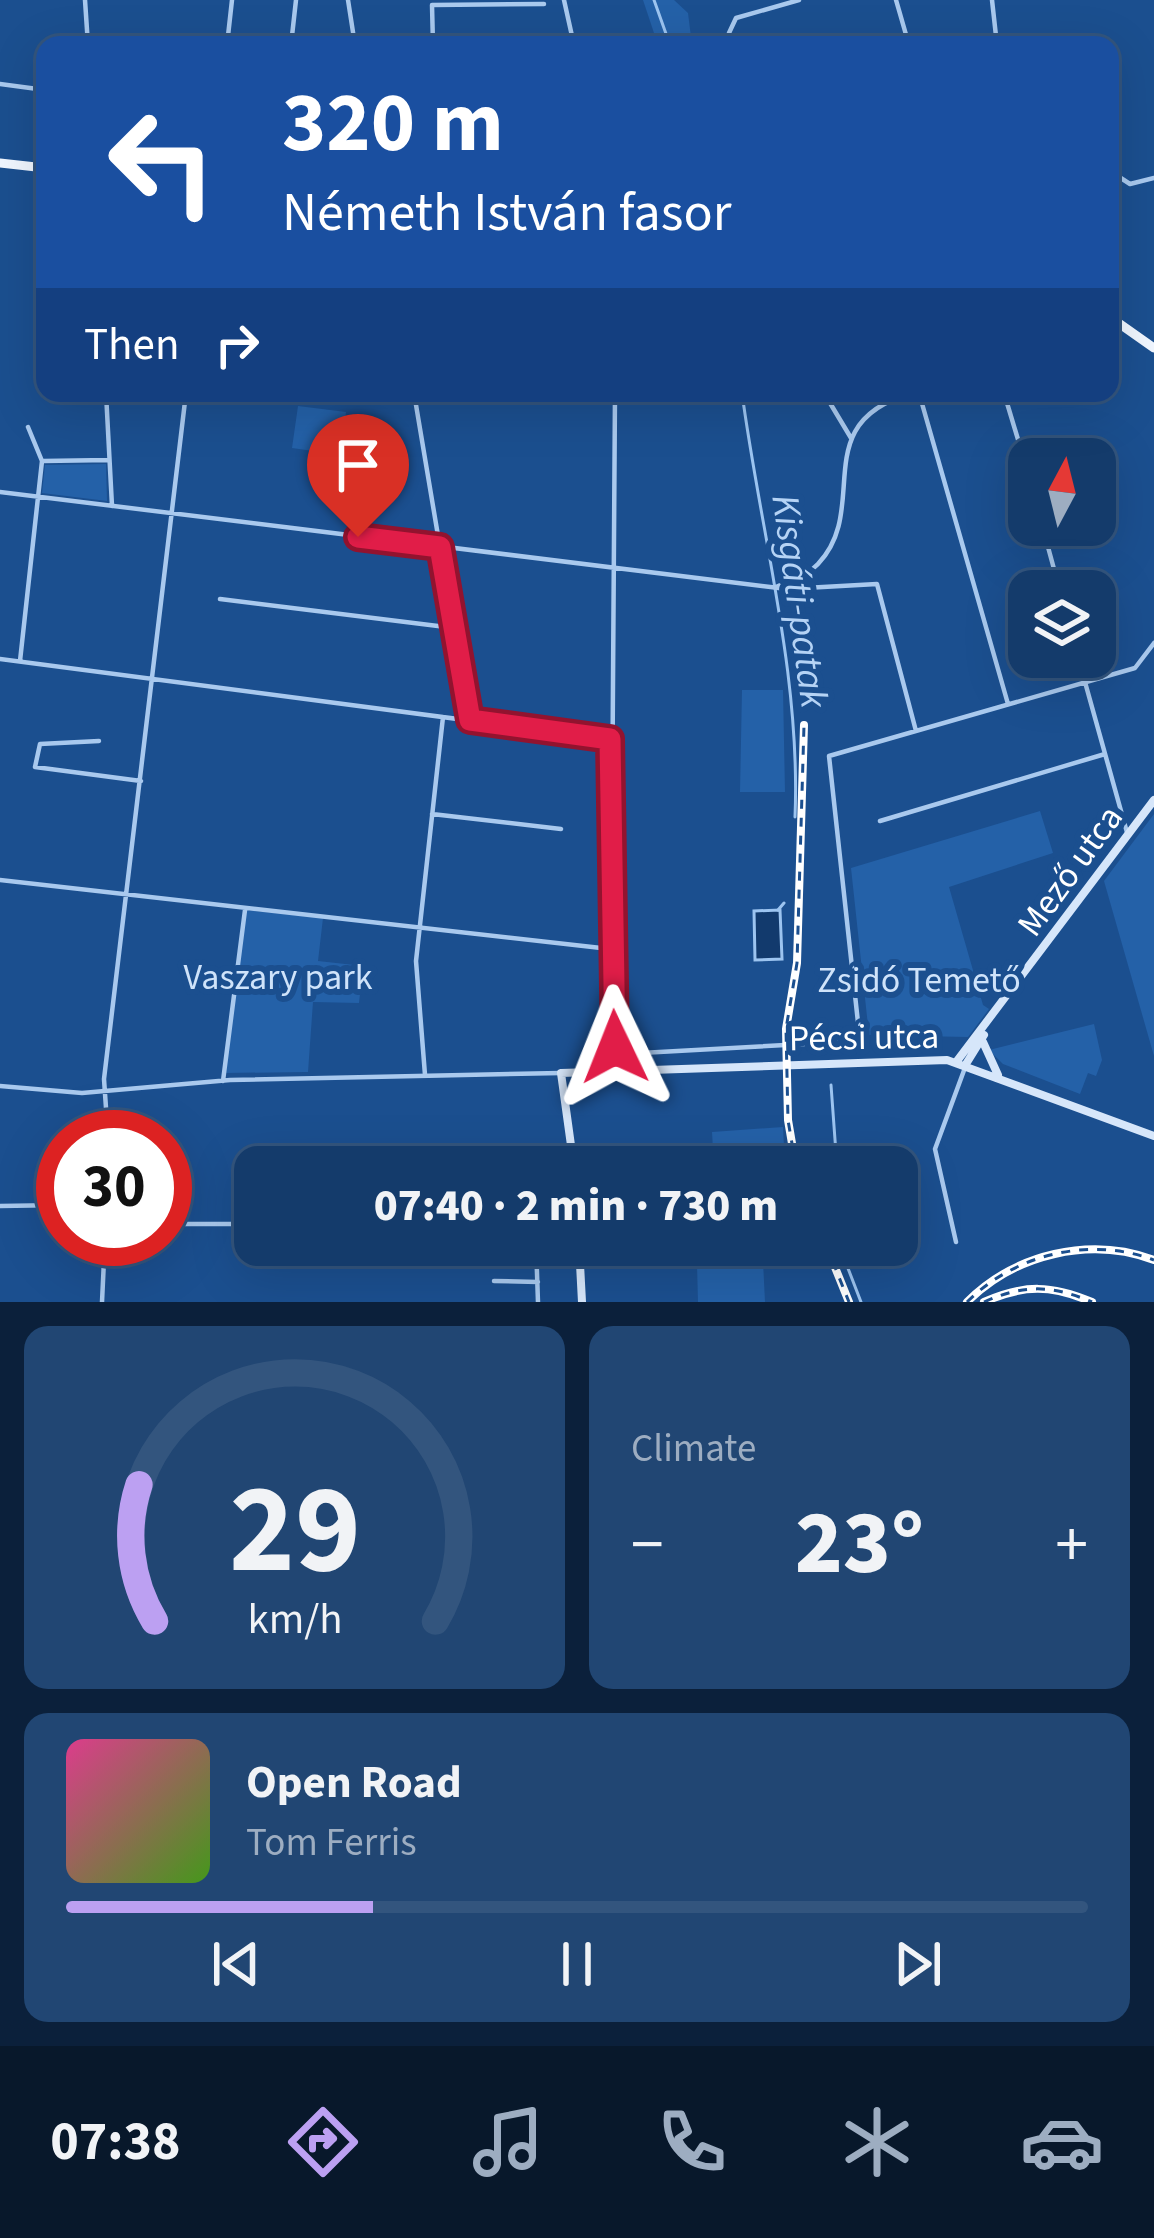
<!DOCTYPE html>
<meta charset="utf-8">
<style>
body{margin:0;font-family:"Source Sans 3",sans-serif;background:#214673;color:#f1f3f6;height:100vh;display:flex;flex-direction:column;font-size:45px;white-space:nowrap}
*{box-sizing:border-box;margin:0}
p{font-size:39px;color:#9dadc1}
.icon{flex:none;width:66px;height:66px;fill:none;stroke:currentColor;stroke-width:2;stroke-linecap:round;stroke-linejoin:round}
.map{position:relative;height:1302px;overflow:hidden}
.side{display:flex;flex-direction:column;gap:24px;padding:24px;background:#0b203b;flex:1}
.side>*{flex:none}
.top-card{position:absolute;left:36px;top:36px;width:1083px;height:366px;border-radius:24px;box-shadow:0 12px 48px #0002,0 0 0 3px #33557e;background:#1a4fa0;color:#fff;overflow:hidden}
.needle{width:78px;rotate:7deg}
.fabs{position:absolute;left:1008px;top:438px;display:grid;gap:24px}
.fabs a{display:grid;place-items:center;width:108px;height:108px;border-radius:24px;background:#143b6b;box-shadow:0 12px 48px #0002,0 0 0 3px #33557e;font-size:60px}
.speed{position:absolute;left:36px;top:1110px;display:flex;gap:24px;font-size:60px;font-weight:700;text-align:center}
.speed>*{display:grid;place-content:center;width:156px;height:156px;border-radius:50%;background:#143b6b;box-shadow:0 12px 48px #0002,0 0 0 3px #33557e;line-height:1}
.speed .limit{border:18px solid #d22;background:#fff;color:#111}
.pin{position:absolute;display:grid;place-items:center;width:102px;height:102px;color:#fff;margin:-123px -51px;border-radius:50% 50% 50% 0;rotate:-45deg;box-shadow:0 0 12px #0007}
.pin .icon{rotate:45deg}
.me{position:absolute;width:132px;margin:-66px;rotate:358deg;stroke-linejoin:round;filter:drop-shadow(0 0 9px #0008)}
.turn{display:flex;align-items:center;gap:42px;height:252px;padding:0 48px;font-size:54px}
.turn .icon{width:156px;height:156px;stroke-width:2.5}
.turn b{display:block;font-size:84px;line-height:102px}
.then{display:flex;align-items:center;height:114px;padding:0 48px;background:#0003;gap:24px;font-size:45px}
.big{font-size:90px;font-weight:800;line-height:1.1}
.side .tile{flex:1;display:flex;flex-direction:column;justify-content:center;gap:18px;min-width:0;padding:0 42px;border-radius:24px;background:#214673}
.side .dial{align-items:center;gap:0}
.dial svg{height:312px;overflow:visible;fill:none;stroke:#33557e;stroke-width:7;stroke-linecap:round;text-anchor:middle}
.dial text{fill:#f1f3f6;stroke:none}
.song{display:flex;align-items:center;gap:36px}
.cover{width:144px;height:144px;border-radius:18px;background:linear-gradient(135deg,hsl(330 70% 55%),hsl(100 70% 35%))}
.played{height:12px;border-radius:6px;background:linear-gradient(90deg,#bca0f2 30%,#33557e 30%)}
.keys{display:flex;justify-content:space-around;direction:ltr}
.heat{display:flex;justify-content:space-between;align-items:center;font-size:66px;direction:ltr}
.side .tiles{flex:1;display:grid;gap:24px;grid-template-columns:1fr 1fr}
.tile:last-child{grid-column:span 2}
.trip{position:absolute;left:234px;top:1146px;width:684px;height:120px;border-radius:24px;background:#143b6b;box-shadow:0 12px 48px #0002,0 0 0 3px #33557e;font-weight:800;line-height:120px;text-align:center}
.dock{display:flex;height:192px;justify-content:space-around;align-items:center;background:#08182b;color:#9dadc1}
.dock .icon{width:84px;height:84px}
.dock .selected{color:#bca0f2}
.dock b{font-size:54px;color:#f1f3f6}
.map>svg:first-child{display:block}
.green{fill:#2461a8}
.water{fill:#123a6d;stroke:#9cc4f0;stroke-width:3}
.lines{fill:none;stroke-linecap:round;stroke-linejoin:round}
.stream{stroke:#9cc4f0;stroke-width:3}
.street{stroke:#a9c9ee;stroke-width:4.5}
.secondary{stroke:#d6e6fa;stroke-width:8}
.primary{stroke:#f0f6ff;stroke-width:9}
.rail-casing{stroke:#fff;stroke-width:8}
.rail{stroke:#1b4f8f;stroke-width:3;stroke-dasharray:9;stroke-linecap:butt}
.route-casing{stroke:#92132f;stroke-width:30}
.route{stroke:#e11d48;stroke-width:21}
.labels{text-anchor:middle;stroke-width:12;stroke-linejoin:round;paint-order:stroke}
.street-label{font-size:36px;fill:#fff;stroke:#1b4f8f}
.park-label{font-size:36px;fill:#cfe3fa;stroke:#1b4f8f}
.water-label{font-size:39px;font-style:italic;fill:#b5d3f5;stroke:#1b4f8f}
</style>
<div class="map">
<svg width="1154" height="1302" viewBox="0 0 1154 1302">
<rect width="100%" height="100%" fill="#1b4f8f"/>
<path class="green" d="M643 0H674L688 13 692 45H658Z
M298 406 346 412 341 455 292 448Z
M106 464 107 501 42 493 45 465Z
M742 690H783L785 792H740Z
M1040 811 1053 853 949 887 983 1005 989 1009 968 1037 869 1035 851 868Z
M1154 814V1056L1104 881Z
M245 910 323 918 318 961 363 966 359 1003 313 1002 308 1072 224 1073Z
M1094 1024 1102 1060 1096 1076 1088 1073 1080 1094 1003 1064 989 1050Z
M783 1127 785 1167H714L712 1132Z
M763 1261 765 1302H698L697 1264Z"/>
<path class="water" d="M780 910 782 959 755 960 754 911Z"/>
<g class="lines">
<path class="stream" d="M654 0 670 45
M742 393C761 535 801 674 795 817
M778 910 784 903
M831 1085 837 1167
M839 1245 861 1302"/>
<path class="street" d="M85 0 88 45
M348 0 355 45
M564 0 574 45
M896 0 909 45
M992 0 997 45
M227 45 232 0
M291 45 296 0
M433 45 432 5 544 4
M733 45 729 33 736 18 799 0
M0 84 45 90
M1110 171 1130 184 1154 178
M106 393 112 506
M414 393 469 720
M615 393 611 973C615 1009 610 1054 650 1068
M824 393 851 438
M919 393 1008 704
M1004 393 1029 476
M43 461 109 460
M0 492 787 589 877 584 916 731
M1042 525 1060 591
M776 587C791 580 806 577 818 564 872 507 805 423 912 393
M220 599 454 628
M1078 657 1128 836
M0 659 610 739
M20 661 42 461 28 427
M99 741 40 744 35 767 141 781
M432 814 561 829
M880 821 1105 754
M0 880 610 949
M641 1053 860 1041 829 756 1135 668 1154 643
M599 1069 616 1039
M425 1075 416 961 443 717
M223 1081 245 910
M0 1086 82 1093 230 1080 561 1073
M108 1137 104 1079 186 393
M0 1206 63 1205
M165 1224H255
M956 1242 935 1149 966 1065
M536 1245 538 1302
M496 1249H537
M494 1281 538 1282
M102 1302 105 1239"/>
<path class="secondary" d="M983 1042 998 1075
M957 1061 1154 800
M966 1064 984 1035
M574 1167 561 1073 947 1060 1154 1136
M579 1245 582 1302"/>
<path class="primary" d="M0 163 45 168
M1110 317 1154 348"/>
<defs>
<path id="rail" d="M796 1167 788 1120 786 1029 797 963 804 725
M826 1245 849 1302
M967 1302C1015 1254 1090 1236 1154 1260
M984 1302C1024 1284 1052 1285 1092 1302"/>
</defs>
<use href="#rail" class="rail-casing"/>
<use href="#rail" class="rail"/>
</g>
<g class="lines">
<defs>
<path id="route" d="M358 537 440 547 470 720 610 739 615 1047"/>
</defs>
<use href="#route" class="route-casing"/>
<use href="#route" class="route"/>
</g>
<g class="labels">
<g class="street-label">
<text transform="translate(1069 870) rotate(-54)" y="13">Mező utca</text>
<text transform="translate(864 1036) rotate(-1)" y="13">Pécsi utca</text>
</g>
<g class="park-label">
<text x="278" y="989">Vaszary park</text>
<text x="919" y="992">Zsidó Temető</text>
</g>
<g class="water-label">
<text transform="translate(801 601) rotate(82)" y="14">Kisgáti-patak</text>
</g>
</g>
</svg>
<div class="fabs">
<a><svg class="needle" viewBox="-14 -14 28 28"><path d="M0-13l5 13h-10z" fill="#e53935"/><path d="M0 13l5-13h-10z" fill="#9dadc1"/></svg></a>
<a><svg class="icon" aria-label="layers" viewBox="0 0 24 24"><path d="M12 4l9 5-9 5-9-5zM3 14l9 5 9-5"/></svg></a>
</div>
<div class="speed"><div class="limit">30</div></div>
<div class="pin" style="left:358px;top:537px;background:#d93025"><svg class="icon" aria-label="arrive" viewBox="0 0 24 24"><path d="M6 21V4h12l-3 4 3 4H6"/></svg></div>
<svg class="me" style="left:615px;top:1047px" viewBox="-20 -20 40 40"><path d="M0-17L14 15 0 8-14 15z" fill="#e11d48" stroke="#fff" stroke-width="4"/></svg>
<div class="trip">07:40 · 2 min · 730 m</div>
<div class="top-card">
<div class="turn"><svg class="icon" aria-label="left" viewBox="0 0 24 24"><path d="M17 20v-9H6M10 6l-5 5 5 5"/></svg><div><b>320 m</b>Németh István fasor</div></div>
<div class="then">Then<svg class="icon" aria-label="right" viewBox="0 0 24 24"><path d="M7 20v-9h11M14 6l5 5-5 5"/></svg></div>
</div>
</div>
<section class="side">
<div class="tiles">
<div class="tile dial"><svg viewBox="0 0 100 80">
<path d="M14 69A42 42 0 1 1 86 69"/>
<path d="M14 69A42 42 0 0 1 10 34" stroke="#bca0f2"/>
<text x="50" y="56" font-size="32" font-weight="700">29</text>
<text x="50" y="72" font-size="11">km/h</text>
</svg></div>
<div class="tile"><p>Climate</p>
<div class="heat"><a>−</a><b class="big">23°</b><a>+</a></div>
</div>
<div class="tile">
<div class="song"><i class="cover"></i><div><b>Open Road</b><p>Tom Ferris</p></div></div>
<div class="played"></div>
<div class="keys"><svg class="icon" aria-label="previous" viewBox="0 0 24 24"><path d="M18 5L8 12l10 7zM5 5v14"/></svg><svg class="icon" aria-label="pause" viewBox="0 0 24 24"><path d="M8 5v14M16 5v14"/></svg><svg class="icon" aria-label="next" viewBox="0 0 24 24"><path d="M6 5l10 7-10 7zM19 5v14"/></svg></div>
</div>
</div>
</section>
<nav class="dock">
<b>07:38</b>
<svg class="icon selected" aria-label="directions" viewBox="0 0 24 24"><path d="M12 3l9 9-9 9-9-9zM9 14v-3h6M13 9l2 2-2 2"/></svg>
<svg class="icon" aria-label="music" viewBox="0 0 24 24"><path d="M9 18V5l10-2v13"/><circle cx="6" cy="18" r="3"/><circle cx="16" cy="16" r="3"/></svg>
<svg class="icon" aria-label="phone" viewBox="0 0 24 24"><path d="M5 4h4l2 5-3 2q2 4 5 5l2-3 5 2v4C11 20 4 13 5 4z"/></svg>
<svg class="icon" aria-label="climate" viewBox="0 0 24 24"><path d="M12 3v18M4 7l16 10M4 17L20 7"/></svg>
<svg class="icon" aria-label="car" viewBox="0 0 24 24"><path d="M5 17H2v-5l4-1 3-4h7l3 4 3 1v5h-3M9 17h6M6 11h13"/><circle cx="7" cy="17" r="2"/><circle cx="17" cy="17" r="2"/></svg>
</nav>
